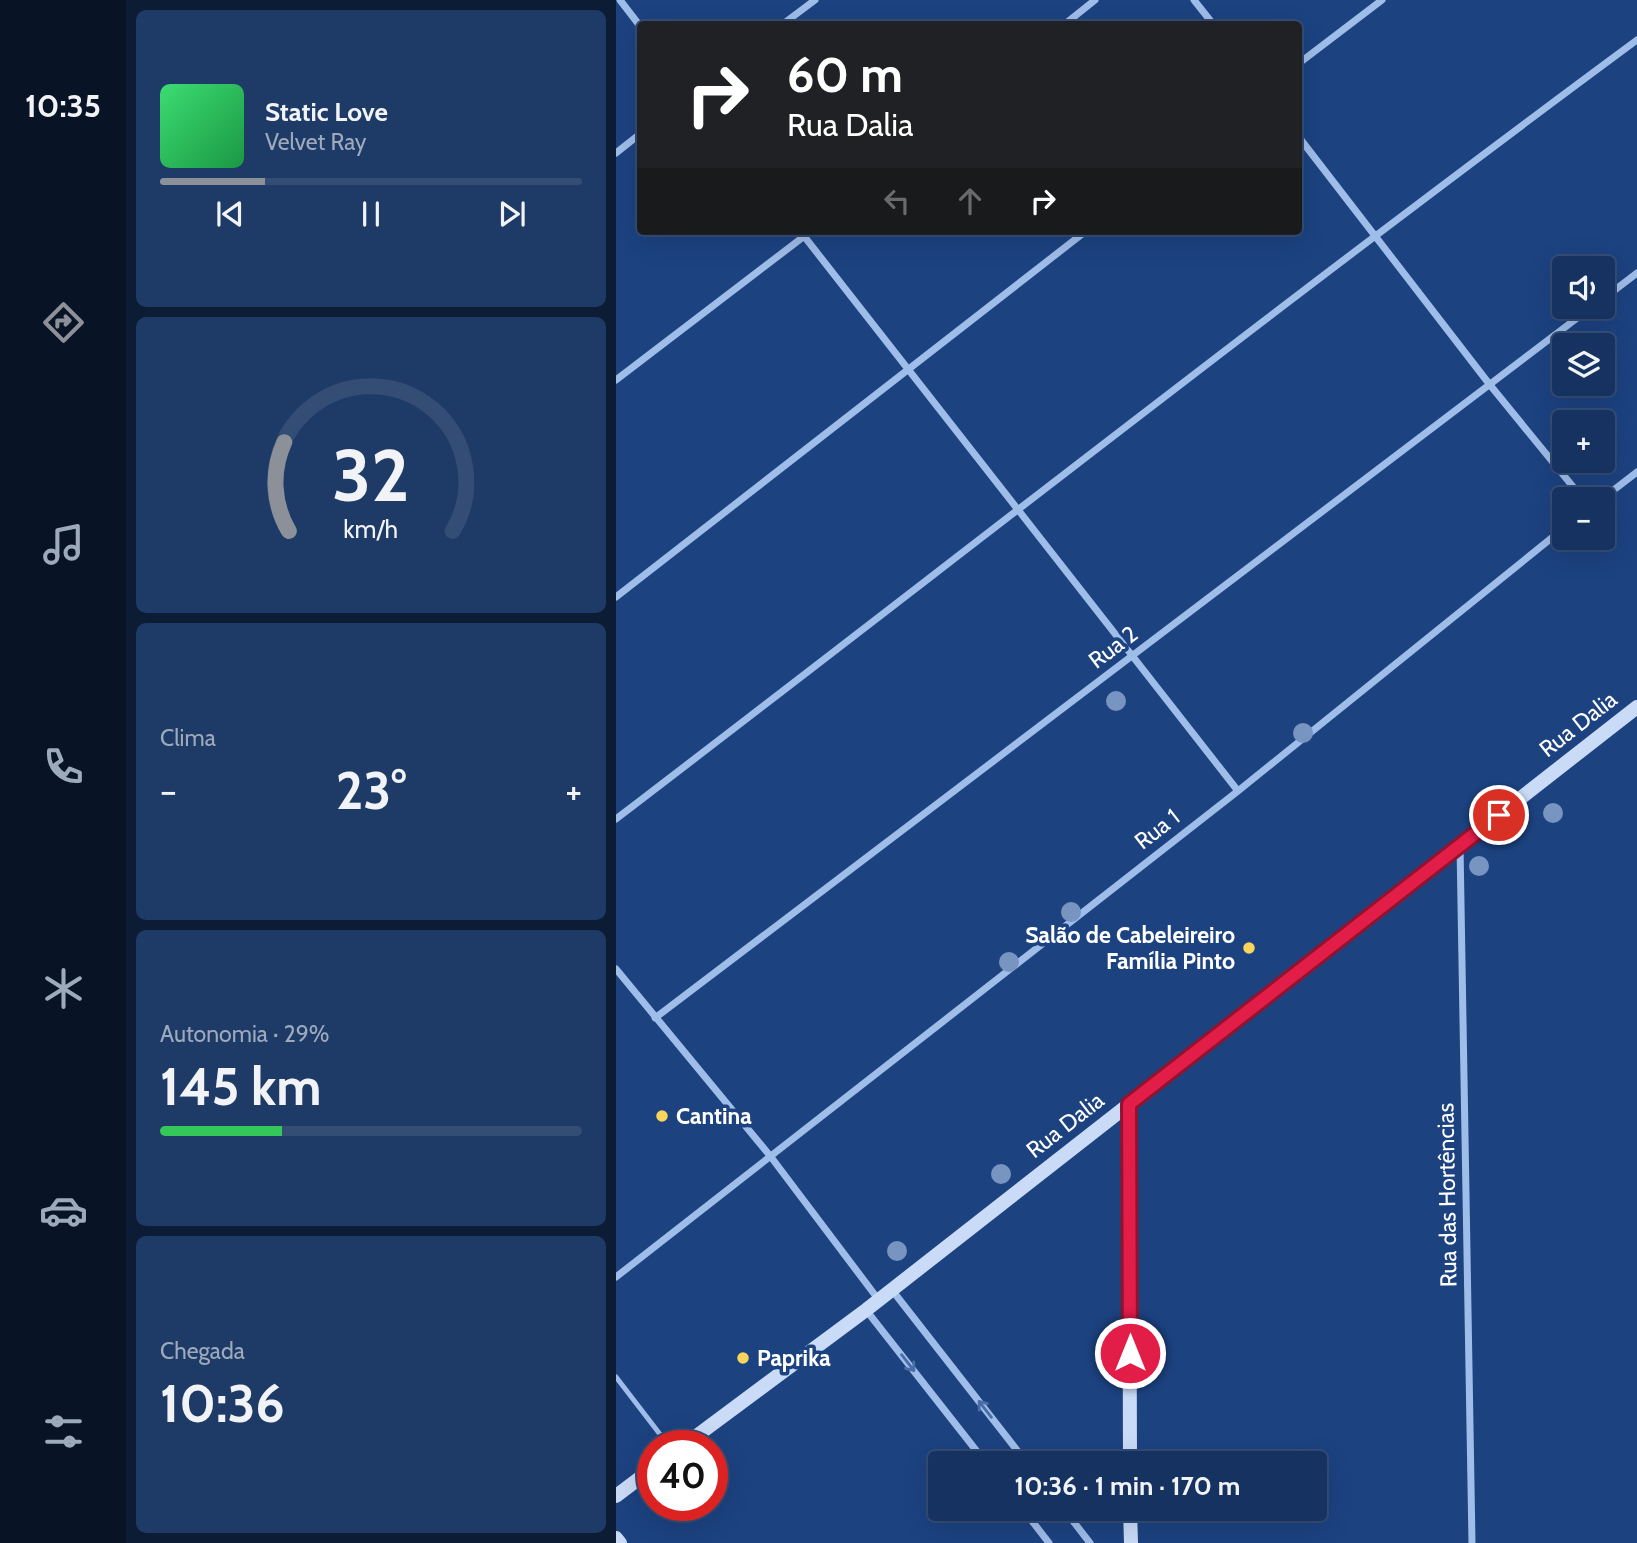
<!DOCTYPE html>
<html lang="pt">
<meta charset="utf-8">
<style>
body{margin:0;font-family:Cabin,sans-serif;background:#1e3a66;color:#f1f3f6;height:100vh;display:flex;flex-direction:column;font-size:26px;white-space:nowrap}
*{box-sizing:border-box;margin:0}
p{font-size:23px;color:#9daabd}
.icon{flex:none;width:38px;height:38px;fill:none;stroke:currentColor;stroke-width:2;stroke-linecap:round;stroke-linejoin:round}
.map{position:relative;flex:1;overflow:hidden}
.drawer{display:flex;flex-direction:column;gap:10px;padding:10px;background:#0c1c35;width:490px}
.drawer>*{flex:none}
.banner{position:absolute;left:21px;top:21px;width:665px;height:214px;border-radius:7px;box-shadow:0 7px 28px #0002,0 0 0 2px #344d75;background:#202124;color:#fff;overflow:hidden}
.tools{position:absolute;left:936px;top:256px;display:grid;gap:14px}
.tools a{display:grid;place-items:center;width:63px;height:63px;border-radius:7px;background:#153260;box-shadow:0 7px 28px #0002,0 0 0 2px #344d75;font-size:35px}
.speed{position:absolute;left:21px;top:1430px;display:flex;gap:14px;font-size:35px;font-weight:700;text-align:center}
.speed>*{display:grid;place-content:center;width:91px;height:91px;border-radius:50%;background:#153260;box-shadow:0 7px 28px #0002,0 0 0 2px #344d75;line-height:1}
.speed .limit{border:10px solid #d22;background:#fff;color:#111}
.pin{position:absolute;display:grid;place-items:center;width:60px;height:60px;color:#fff;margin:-30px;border:4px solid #fff;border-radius:50%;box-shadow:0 2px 7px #0007}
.me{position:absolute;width:77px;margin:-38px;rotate:0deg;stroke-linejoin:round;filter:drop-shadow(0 0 5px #0008)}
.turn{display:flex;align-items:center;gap:24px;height:147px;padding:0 35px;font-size:32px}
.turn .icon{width:91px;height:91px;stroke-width:2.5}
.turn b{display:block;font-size:49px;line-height:60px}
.lanes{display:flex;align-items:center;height:66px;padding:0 35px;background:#0003;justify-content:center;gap:35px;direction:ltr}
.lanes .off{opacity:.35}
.big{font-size:52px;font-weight:800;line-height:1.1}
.drawer .tile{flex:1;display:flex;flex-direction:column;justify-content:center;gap:10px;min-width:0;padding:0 24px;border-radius:10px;background:#1e3a66}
.drawer .dial{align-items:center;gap:0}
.dial svg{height:182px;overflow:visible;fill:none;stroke:#344d75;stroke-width:7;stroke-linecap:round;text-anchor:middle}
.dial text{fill:#f1f3f6;stroke:none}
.song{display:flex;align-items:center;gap:21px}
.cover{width:84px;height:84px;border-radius:10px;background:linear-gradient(135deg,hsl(140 70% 55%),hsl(140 70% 35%))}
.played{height:7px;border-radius:4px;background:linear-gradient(90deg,#8c9099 25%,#344d75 25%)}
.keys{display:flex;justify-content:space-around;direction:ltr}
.heat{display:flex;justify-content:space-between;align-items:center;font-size:38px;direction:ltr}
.charge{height:10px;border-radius:5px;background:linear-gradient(90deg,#34c759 29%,#344d75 0)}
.trip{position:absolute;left:312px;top:1451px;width:399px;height:70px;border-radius:7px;background:#153260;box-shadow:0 7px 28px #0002,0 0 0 2px #344d75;font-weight:800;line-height:70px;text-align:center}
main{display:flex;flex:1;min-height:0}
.menu{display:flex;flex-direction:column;width:126px;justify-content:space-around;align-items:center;background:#081426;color:#9daabd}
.menu .icon{width:49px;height:49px}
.menu .active{color:#8c9099}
.menu b{font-size:32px;color:#f1f3f6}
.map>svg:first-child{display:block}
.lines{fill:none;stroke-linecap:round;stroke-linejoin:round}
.lane{stroke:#9fbde9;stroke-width:5}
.street{stroke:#9fbde9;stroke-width:7}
.secondary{stroke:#cadbf7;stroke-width:14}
.tree{fill:#7894c1}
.oneway{stroke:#4a6da5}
.route-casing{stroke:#92132f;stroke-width:18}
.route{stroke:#e11d48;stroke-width:12}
.poi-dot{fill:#fad55c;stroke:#1c4280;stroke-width:2.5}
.labels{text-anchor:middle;stroke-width:7;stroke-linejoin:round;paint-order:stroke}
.street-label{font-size:23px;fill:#fff;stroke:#1c4280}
.poi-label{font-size:23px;font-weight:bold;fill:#fff;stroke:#1c4280;text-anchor:start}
</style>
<main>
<nav class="menu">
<b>10:35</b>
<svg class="icon active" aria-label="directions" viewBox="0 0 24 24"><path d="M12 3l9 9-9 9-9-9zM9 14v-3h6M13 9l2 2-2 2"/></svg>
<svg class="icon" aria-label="music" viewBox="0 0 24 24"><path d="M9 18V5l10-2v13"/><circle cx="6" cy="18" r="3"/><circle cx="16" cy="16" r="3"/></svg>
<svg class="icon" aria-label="phone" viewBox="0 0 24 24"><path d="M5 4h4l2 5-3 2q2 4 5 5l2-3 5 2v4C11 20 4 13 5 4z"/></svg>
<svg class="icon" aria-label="climate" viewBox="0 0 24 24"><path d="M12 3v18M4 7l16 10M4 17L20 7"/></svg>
<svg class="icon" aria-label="car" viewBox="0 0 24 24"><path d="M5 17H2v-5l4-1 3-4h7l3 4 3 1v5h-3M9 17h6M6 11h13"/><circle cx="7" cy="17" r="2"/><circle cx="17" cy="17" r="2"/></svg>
<svg class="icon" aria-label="filters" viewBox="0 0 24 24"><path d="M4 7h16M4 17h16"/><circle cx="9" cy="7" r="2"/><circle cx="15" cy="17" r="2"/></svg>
</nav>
<section class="drawer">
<div class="tile">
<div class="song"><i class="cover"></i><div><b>Static Love</b><p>Velvet Ray</p></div></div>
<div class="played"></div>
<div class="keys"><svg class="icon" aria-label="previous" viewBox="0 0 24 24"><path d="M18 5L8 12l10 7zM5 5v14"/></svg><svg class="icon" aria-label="pause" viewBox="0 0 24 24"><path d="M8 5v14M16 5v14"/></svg><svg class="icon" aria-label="next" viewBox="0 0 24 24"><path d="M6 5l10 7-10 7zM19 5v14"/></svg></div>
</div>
<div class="tile dial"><svg viewBox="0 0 100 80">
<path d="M14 69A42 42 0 1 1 86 69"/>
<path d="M14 69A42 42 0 0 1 12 30" stroke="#8c9099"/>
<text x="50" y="56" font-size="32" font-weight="700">32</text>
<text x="50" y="72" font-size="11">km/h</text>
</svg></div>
<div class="tile"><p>Clima</p>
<div class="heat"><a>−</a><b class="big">23°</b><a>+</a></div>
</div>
<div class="tile"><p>Autonomia · 29%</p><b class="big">145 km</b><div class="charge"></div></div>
<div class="tile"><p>Chegada</p><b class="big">10:36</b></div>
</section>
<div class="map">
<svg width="1021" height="1543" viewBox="0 0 1021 1543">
<rect width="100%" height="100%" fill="#1c4280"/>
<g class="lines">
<path class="lane" d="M0 1377 53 1446"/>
<path class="street" d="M4 0 24 26
M578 0 597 24
M167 24 199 0
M449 24 479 0
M682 64 766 0
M682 136 874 385 967 499
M0 153 24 134
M184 231 622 791
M987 299 1021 273
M0 380 195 231
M986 499 1021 472
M0 597 470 231
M0 819C340 559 677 294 1021 40
M844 846 856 1543
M0 969 155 1157 262 1299
M39 1018 977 306
M0 1277 622 791 948 528
M276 1290 411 1463
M250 1310 370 1463
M406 1508 433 1543
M447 1508 474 1543"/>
<path class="secondary" d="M513 1104 514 1463
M67 1446 250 1310 1021 707
M0 1496 37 1468
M514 1508 515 1543
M0 1538 4 1543"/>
</g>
<g class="tree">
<circle cx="500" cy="701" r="10"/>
<circle cx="687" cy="733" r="10"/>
<circle cx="937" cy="813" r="10"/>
<circle cx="863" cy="866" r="10"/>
<circle cx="455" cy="912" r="10"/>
<circle cx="393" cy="962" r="10"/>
<circle cx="385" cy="1174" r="10"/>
<circle cx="281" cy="1251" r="10"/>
</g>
<defs><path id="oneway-shaft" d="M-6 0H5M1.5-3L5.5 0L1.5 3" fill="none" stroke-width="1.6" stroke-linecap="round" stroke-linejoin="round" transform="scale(1.75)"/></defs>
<g class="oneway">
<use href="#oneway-shaft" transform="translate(292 1363) rotate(52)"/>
<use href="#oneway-shaft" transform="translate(369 1409) rotate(-128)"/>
</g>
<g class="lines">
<defs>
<path id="route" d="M514 1353 513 1104 883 815"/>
</defs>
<use href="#route" class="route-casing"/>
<use href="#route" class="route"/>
</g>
<g class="poi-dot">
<circle cx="633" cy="948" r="7"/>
<circle cx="46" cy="1116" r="7"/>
<circle cx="127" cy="1358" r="7"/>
</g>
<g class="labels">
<g class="street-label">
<text transform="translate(497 647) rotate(-37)" y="8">Rua 2</text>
<text transform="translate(962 724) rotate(-38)" y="8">Rua Dalia</text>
<text transform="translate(541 829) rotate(-38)" y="8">Rua 1</text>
<text transform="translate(449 1125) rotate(-38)" y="8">Rua Dalia</text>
<text transform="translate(831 1195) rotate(-91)" y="8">Rua das Hortências</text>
</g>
<g class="poi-label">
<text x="619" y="943" text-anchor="end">Salão de Cabeleireiro<tspan x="619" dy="26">Família Pinto</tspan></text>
<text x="60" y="1124">Cantina</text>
<text x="141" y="1366">Paprika</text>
</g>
</g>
</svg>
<div class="tools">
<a><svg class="icon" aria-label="sound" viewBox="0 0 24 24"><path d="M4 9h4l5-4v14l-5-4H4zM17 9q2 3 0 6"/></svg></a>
<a><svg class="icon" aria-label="layers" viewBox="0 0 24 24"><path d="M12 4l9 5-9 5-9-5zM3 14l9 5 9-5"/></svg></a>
<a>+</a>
<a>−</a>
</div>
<div class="speed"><div class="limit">40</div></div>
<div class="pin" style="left:883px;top:815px;background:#d93025"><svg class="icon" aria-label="arrive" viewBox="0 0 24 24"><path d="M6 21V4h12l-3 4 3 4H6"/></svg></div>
<svg class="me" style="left:514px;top:1353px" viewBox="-20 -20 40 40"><circle r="17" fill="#e11d48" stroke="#fff" stroke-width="3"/><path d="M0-11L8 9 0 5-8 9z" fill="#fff"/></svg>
<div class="trip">10:36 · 1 min · 170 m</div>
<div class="banner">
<div class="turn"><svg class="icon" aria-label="right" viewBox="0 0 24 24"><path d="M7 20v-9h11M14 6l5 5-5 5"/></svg><div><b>60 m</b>Rua Dalia</div></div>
<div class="lanes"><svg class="icon off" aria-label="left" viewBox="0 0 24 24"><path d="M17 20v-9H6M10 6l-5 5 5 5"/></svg><svg class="icon off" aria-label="ahead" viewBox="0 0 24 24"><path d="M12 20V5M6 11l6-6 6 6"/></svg><svg class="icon" aria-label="right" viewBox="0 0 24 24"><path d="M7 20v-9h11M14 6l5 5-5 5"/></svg></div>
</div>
</div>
</main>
